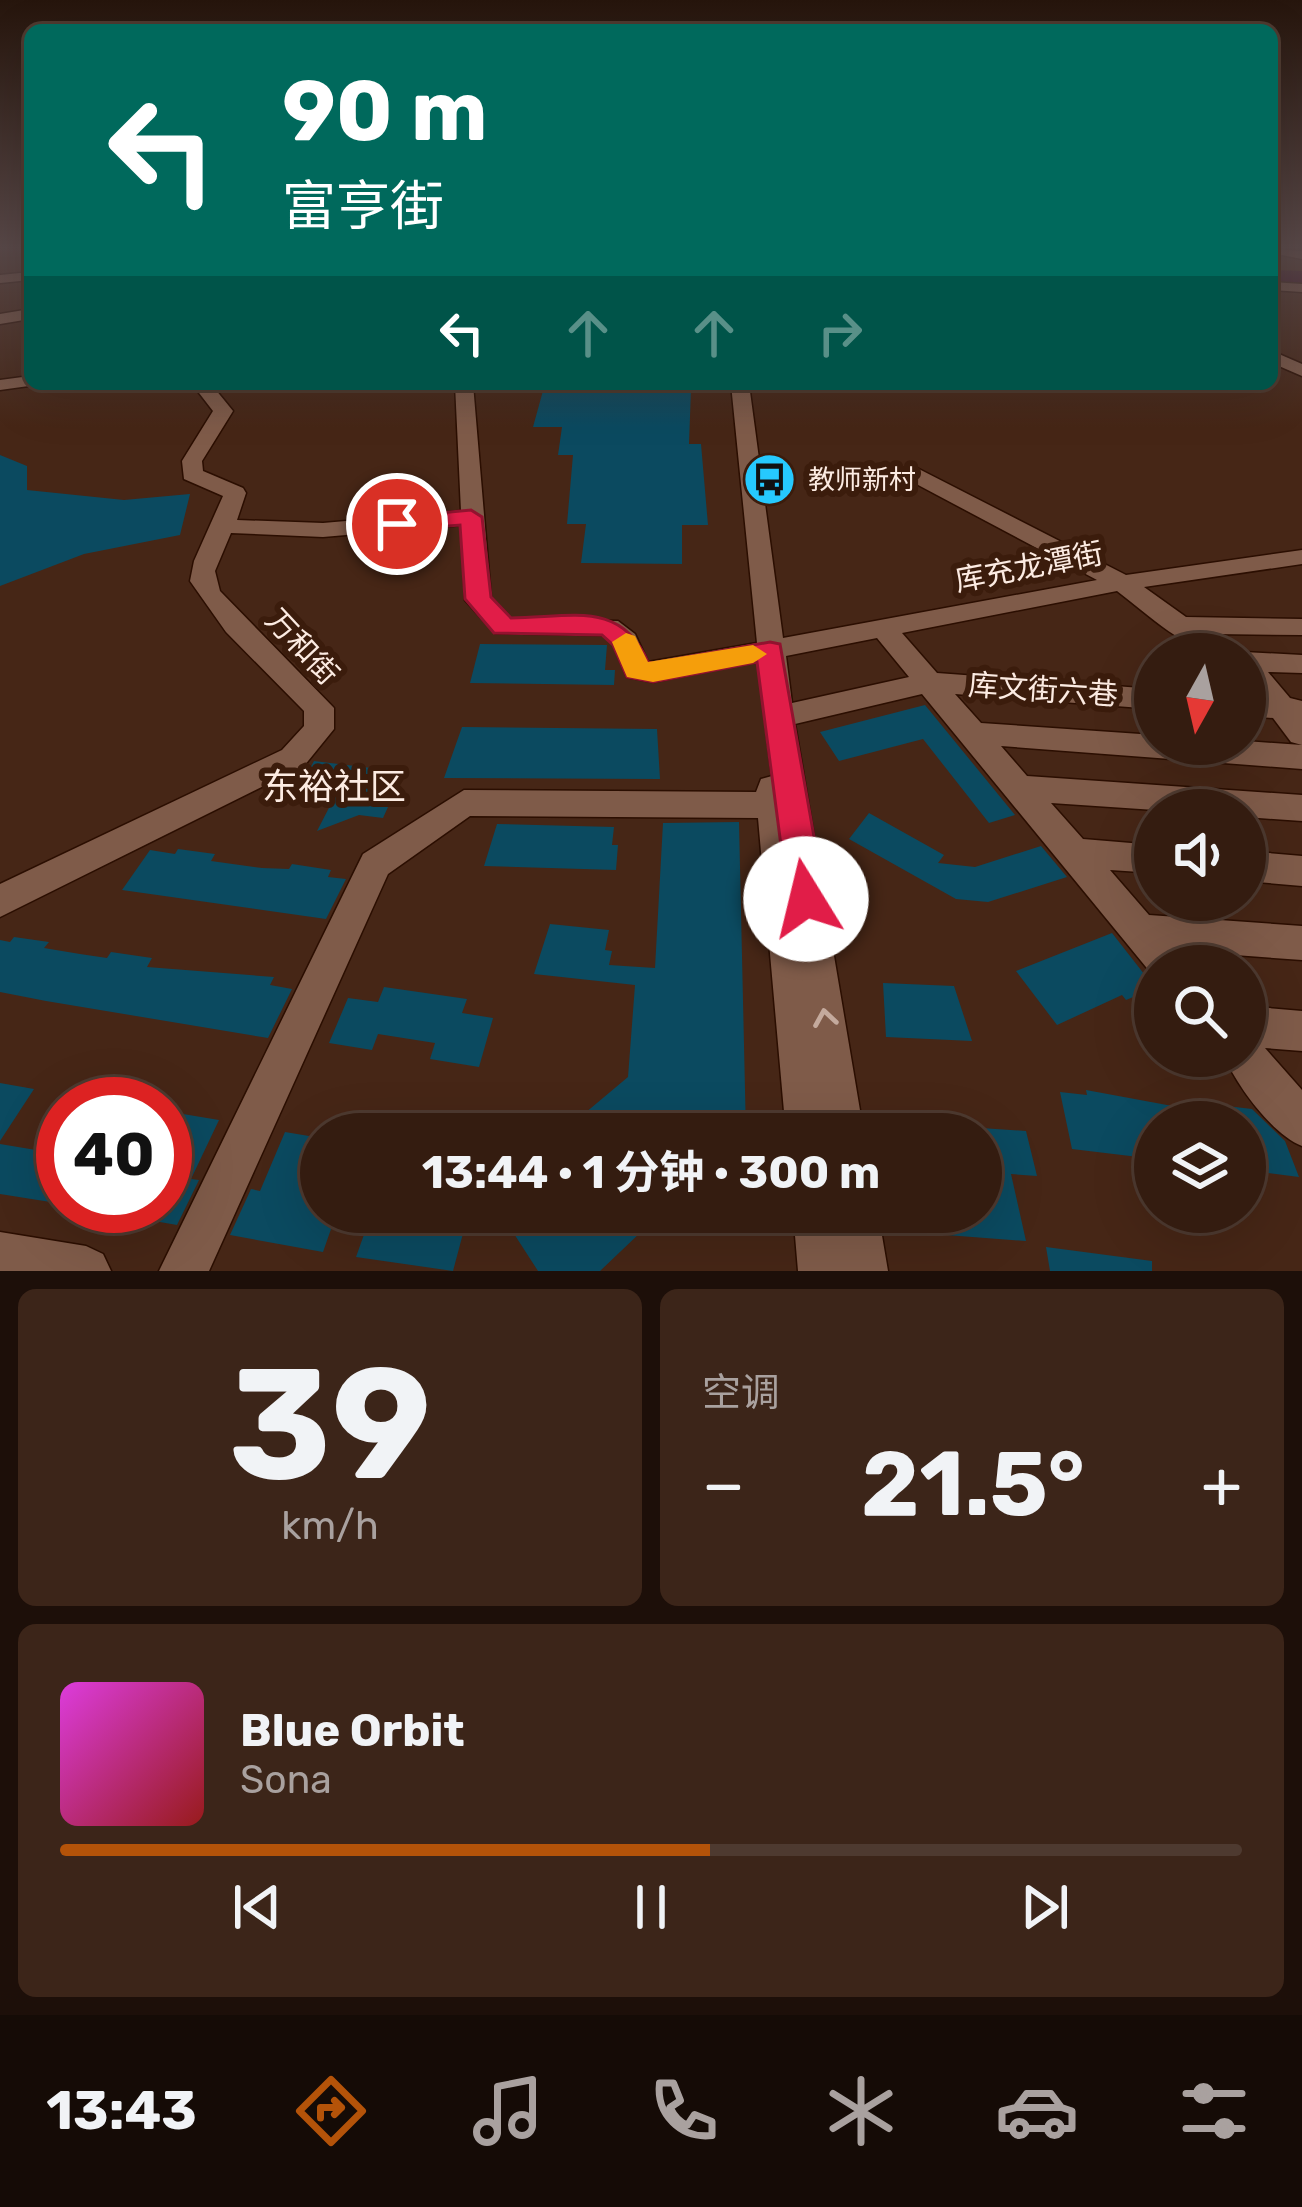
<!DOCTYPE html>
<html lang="zh">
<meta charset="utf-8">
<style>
body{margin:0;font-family:Rubik,"Noto Sans SC",sans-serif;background:#3c2519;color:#f1f3f6;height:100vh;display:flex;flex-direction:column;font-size:45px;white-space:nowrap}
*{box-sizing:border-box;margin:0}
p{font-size:39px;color:#a9a19f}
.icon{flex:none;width:66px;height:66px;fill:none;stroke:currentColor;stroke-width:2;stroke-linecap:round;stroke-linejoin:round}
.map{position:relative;height:1271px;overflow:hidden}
.sheet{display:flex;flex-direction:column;gap:18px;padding:18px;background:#1d0f09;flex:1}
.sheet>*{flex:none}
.hud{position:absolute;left:24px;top:24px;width:1254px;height:366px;border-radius:18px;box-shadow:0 12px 48px #0002,0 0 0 3px #4e3a30;background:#00695c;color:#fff;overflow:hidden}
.needle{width:78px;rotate:188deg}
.fabs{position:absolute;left:1134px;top:633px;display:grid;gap:24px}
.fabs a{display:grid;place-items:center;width:132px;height:132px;border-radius:50%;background:#341c10;box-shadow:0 12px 48px #0002,0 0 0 3px #4e3a30;font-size:60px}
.speed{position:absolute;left:36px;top:1077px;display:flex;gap:24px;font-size:60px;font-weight:700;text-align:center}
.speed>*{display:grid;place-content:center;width:156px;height:156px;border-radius:50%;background:#341c10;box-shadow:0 12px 48px #0002,0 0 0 3px #4e3a30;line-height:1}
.speed .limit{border:18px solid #d22;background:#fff;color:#111}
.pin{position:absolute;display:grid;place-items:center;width:102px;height:102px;color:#fff;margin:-51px;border:6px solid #fff;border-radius:50%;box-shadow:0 3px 12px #0007}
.me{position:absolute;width:132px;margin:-66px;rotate:351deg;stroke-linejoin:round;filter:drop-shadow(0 0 9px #0008)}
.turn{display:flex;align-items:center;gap:42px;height:252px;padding:0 60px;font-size:54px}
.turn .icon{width:156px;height:156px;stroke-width:2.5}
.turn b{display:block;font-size:84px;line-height:102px}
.lanes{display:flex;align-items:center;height:114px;padding:0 60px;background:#0003;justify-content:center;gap:60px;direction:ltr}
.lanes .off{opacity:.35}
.big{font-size:90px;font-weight:700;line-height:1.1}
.sheet .tile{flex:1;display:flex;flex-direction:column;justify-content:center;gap:18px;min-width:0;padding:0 42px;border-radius:18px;background:#3c2519}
.sheet .dial{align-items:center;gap:0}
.dial b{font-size:156px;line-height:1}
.song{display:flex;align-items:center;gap:36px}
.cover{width:144px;height:144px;border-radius:18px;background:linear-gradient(135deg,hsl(300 70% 55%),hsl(0 70% 35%))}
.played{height:12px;border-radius:6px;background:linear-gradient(90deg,#b45309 55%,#4e3a30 55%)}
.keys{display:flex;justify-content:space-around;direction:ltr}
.heat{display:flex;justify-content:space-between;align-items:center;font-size:66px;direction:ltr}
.sheet .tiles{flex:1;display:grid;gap:18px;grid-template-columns:1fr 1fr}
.tile:last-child{grid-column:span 2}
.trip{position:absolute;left:300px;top:1113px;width:702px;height:120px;border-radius:60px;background:#341c10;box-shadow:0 12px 48px #0002,0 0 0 3px #4e3a30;font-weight:700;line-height:120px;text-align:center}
.tab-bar{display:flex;height:192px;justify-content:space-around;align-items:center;background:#150b06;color:#a9a19f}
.tab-bar .icon{width:84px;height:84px}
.tab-bar .current{color:#b45309}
.tab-bar b{font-size:54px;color:#f1f3f6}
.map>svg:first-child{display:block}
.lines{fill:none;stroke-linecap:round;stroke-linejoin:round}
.river{fill:#340021;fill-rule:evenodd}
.building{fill:#0b4a60}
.minor-casing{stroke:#2b0e01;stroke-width:3}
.minor{fill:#7f5b49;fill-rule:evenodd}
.oneway{stroke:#c4aa9d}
.route{fill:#e11d48;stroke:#92132f;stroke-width:3}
.slow{fill:#f59e0b}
.labels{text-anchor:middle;stroke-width:12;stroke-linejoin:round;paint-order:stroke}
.far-poi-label{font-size:27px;fill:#fcebe2;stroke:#3b1c0c;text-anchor:start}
.street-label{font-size:30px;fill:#fcebe2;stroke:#3b1c0c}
.quarter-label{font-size:36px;fill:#fcebe2;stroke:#3b1c0c}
</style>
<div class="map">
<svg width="1302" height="1271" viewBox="0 0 1302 1271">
<rect width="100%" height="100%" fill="#462616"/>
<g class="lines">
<path class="river" d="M1272 270 1302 271V283L1272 282Z"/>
</g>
<path class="building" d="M544 387 691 389 689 444H701L708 525H682V564L581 563 586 524H567L573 455H558L562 427H533Z
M0 455 27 466V490L124 500 190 494 180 535 84 554 0 586Z
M480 644 607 645 605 670H615L614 685 470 683Z
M925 705 1015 815 989 823 923 739 839 761 820 732Z
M462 727 657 729 660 779 444 778Z
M314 761 404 772 383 818 359 815 317 831 332 802 295 796Z
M869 813 944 855 938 863 975 867 1041 846 1067 877 988 902 956 899 849 839Z
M739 822 746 1134H560L628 1077 635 985 534 974 550 924 609 930 605 950 612 951 609 965 655 968 663 823Z
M497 824 614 827 612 845H618L616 870 484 866Z
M178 849 215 854 211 861 262 868 289 869 292 864 331 870 328 877 346 879 326 919 122 890 150 850 175 854Z
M1112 933 1155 988 1126 1000 1122 995 1057 1025 1016 971Z
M14 937 49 942 44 948 80 954 107 958 111 952 152 958 147 967 274 977 270 985 292 989 268 1038 46 1001 0 992V940L10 942Z
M883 983 954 986 972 1041 886 1037Z
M384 987 467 999 462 1013 493 1018 479 1067 430 1059 435 1043 378 1034 372 1050 329 1043 348 998 378 1002Z
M0 1083 34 1089 0 1141Z
M1086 1090 1167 1105 1195 1108 1193 1102 1252 1109 1285 1141 1299 1177 1245 1170V1122H1155V1159L1072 1149 1060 1092 1087 1095Z
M165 1111 219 1120 191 1179 199 1180 177 1225 120 1215 121 1206H165Z
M63 1116V1204L0 1194V1144L42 1151Z
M981 1128 1026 1131 1037 1176 1011 1174 1026 1241 920 1233 917 1212H981Z
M285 1132 321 1138V1212H337L323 1252 230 1235 251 1189 260 1191Z
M372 1212 406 1216 407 1212H434L431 1220 465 1226 453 1271 356 1257Z
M500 1212H662L600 1271H538Z
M1046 1247 1152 1261V1271H1050Z"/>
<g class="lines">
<defs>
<path id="minor" d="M1272 249 1302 251V259L1272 253Z
M30 272V280L0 283V275Z
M1272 282 1302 284V292L1272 290Z
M30 309V319L0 324V314Z
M1272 351 1302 364V376L1272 363Z
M30 376V384L36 385 0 390V380Z
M84 384H211L233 411 202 461 203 471 243 488 246 493 237 520 323 523 461 511 455 384H473L491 598 511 619 618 621 635 634 648 662 757 643 731 384H749L783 638 1097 580 905 478 846 484 843 479 854 473 915 467 1126 575 1302 550V564L1144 587 1186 617 1302 619V635L1214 634 1244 652 1302 655V673L1268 672 1290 698 1302 701V745L1291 742 1273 718 1245 716V696H1256L1245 681V654C1185 654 1163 626 1117 591L902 633 937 673 1155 689V709L955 694 981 723 1155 735V744L1245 741 1302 745V769L1001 746 1027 776 1302 795V821L1245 817V810H1155L1051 803 1083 839 1155 845V873L1110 870 1149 915 1302 926V960L1180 951 1188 966H1155V978L922 694 795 724 864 1134H786L758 818 470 816 388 874 209 1271H159L363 854 464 790 756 792 761 779 772 776 758 661 653 682 627 677 613 644 603 635 495 633 465 600 462 525 323 537 231 533 215 571 220 591 334 708V729L304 766 0 917V884L282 750 304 726V711L226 632 190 581 194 561 223 496 184 479 182 461 213 411 196 389H93ZM877 638 909 677 792 703 786 656Z
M1245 851 1302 856V886L1245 881Z
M1245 1006 1302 1011V1051L1265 1048 1302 1090V1146C1272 1134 1237 1086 1224 1056H1245Z
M793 1212H878L888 1271H798Z
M0 1232 86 1246 103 1254 111 1271H0Z"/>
</defs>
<use href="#minor" class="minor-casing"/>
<use href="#minor" class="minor"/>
</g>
<defs><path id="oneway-chevron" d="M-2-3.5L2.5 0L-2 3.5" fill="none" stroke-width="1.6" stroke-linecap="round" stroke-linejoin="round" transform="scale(3)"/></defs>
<use class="oneway" href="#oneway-chevron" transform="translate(825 1018) rotate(-99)"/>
<linearGradient id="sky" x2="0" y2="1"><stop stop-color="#26150c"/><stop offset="0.58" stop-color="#574747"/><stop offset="1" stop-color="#574747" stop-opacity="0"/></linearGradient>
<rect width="1302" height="427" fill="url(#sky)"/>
<path class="route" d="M471 510 482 517 491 597 511 618C569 618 621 599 648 662L653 663 770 642 780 644 825 899 819 910 806 915 793 910 788 899 757 662 653 682 627 677 613 645 602 635 494 633 465 599 460 525 397 530 386 524 397 517Z"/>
<path class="slow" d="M626 633 635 636 648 662 753 645 767 654 753 663 653 682 627 677 612 642Z"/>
<defs>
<symbol id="bus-disc" viewBox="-11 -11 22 22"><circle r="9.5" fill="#26c9fe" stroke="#3b1c0c"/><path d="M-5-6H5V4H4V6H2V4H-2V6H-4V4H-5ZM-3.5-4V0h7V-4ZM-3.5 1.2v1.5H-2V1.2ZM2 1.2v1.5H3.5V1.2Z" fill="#111"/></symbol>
</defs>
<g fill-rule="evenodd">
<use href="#bus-disc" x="740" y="450" width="59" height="59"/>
</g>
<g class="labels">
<g class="far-poi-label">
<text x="808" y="489">教师新村</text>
</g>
<g class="street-label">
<text transform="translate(1029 567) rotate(-11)" y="10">库充龙潭街</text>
<text transform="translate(302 647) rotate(47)" y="10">万和街</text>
<text transform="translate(1043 690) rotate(4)" y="10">库文街六巷</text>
</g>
<g class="quarter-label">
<text x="334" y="799">东裕社区</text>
</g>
</g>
</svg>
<div class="fabs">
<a><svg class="needle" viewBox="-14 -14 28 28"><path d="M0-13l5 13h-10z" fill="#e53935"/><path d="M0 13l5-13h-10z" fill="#a9a19f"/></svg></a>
<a><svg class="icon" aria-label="sound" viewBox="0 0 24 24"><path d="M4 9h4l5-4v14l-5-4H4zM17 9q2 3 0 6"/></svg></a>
<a><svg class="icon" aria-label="search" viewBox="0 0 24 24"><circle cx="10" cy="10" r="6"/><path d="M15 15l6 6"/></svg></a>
<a><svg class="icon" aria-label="layers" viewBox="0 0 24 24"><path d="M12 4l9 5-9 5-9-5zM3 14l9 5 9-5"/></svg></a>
</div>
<div class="speed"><div class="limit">40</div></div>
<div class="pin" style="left:397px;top:524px;background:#d93025"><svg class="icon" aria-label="arrive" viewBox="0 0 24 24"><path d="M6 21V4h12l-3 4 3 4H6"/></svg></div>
<svg class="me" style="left:806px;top:899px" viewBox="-20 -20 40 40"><circle r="19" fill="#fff"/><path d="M0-13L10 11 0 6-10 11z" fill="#e11d48"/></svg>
<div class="trip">13:44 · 1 分钟 · 300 m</div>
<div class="hud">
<div class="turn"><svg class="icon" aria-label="left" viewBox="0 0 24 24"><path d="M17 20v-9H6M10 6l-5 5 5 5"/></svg><div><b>90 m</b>富亨街</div></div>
<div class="lanes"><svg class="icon" aria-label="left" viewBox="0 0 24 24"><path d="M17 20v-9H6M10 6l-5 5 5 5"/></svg><svg class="icon off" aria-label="ahead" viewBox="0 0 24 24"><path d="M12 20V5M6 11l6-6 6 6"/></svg><svg class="icon off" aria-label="ahead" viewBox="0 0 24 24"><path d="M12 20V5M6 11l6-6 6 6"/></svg><svg class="icon off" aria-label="right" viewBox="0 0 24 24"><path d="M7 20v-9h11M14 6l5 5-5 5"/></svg></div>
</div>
</div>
<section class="sheet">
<div class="tiles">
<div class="tile dial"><b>39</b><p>km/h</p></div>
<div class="tile"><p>空调</p>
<div class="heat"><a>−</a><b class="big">21.5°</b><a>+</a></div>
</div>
<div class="tile">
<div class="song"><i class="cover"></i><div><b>Blue Orbit</b><p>Sona</p></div></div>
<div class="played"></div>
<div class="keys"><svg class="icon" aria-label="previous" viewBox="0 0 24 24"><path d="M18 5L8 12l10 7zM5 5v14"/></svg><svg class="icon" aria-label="pause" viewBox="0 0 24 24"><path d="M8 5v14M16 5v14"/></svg><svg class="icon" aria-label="next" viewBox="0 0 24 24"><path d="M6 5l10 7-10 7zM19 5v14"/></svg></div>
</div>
</div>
</section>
<nav class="tab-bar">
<b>13:43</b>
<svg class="icon current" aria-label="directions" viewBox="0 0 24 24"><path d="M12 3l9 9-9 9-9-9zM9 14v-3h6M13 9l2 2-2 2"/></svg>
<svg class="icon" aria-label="music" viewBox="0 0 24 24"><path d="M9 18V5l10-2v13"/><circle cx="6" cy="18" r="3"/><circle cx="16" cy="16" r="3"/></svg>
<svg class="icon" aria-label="phone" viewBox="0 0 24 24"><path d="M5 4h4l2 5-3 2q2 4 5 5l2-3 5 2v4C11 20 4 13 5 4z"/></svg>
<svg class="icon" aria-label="climate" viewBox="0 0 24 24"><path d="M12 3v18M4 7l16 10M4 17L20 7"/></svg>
<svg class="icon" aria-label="car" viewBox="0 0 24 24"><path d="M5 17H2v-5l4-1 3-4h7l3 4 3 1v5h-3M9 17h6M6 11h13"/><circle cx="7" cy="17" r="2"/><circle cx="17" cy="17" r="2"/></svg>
<svg class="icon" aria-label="filters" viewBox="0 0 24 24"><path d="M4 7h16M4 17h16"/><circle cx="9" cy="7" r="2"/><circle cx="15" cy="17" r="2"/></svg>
</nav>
